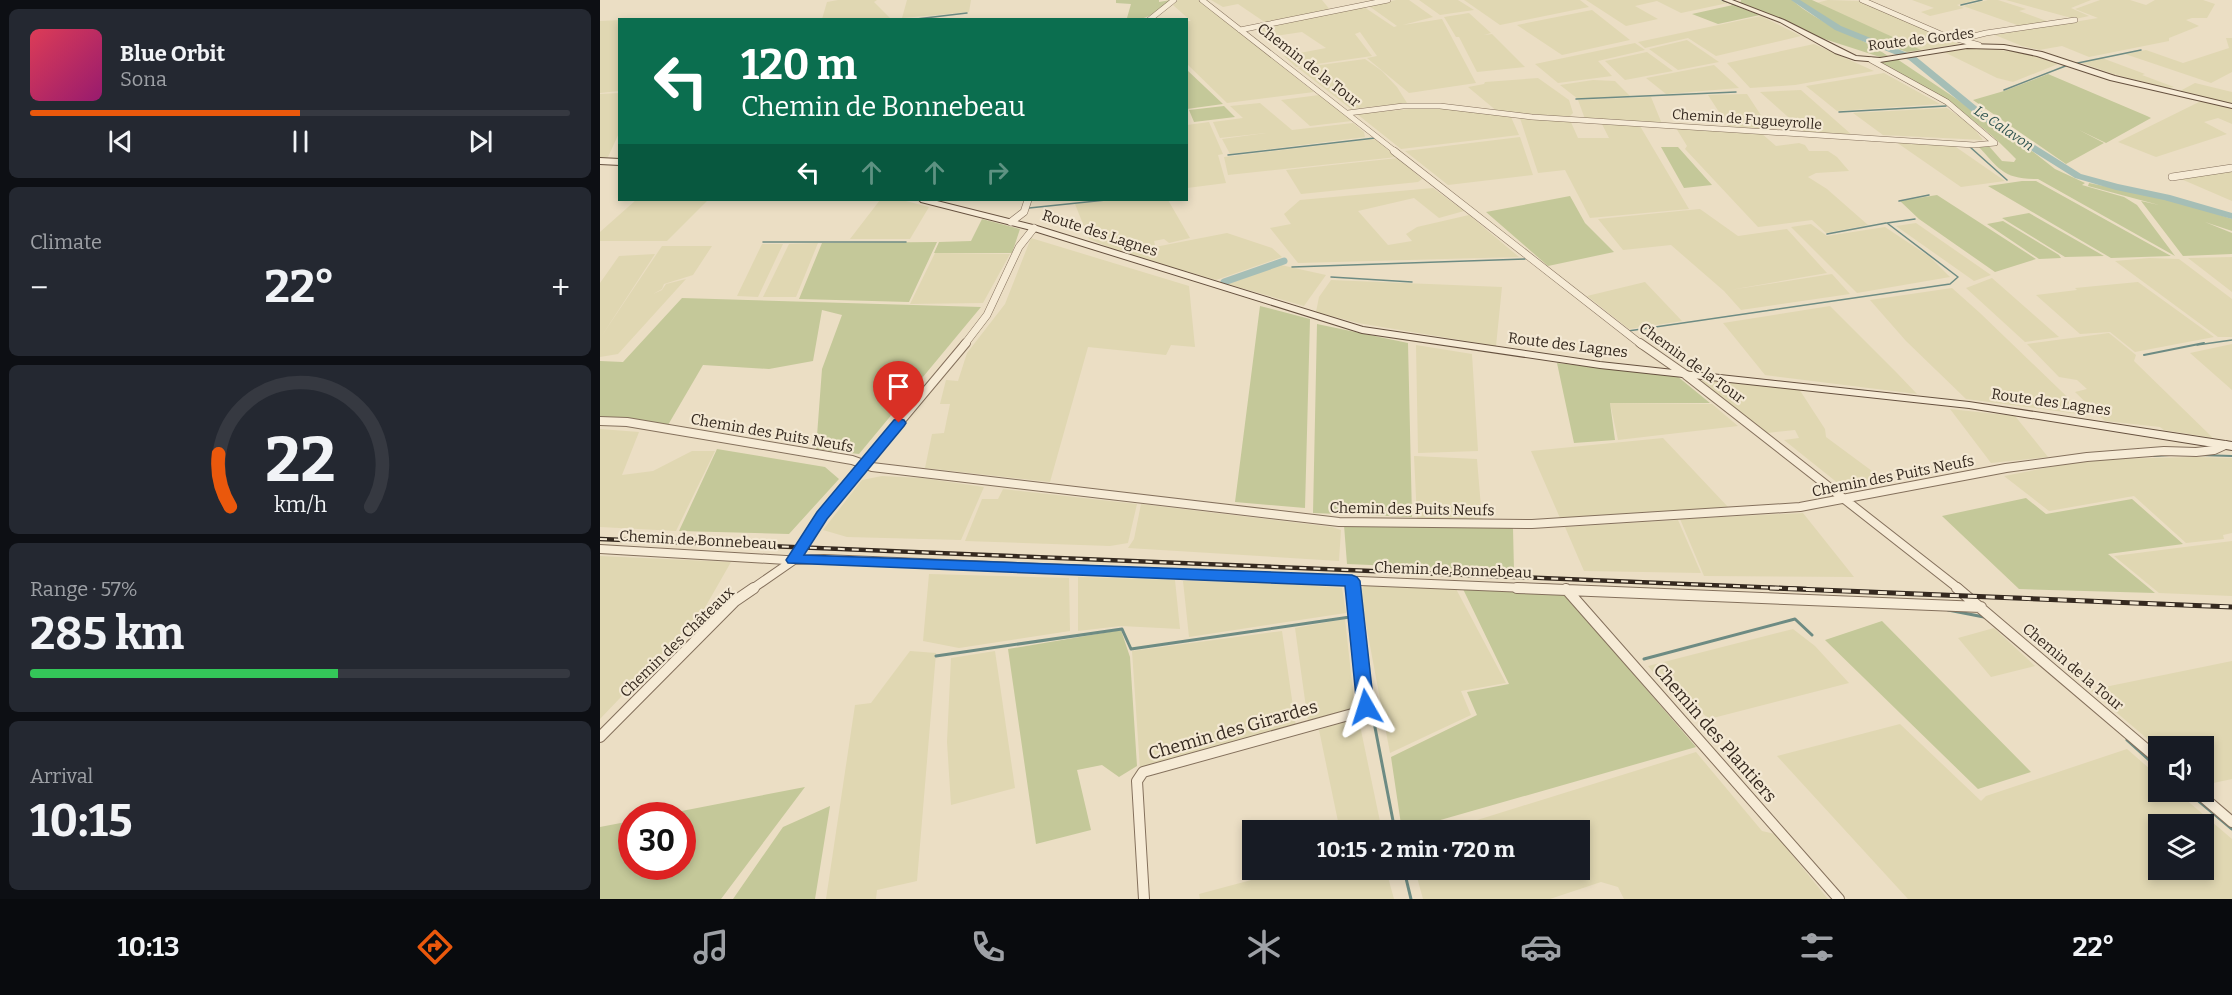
<!DOCTYPE html>
<meta charset="utf-8">
<style>
body{margin:0;font-family:Bitter,serif;background:#242831;color:#f1f3f6;height:100vh;display:flex;flex-direction:column;font-size:22px;white-space:nowrap}
*{box-sizing:border-box;margin:0}
p{font-size:20px;color:#9ea1a6}
.icon{flex:none;width:33px;height:33px;fill:none;stroke:currentColor;stroke-width:2;stroke-linecap:round;stroke-linejoin:round}
.map{position:relative;flex:1;overflow:hidden}
.panel{display:flex;flex-direction:column;gap:9px;padding:9px;background:#0d0f14;width:600px}
.panel>*{flex:none}
.guide{position:absolute;left:18px;top:18px;width:570px;height:183px;border-radius:0px;box-shadow:0 3px 9px #0003;background:#0b6e4f;color:#fff;overflow:hidden}
.controls{position:absolute;left:1548px;top:736px;display:grid;gap:12px}
.controls a{display:grid;place-items:center;width:66px;height:66px;border-radius:0px;background:#171b24;box-shadow:0 3px 9px #0003;font-size:30px}
.speed{position:absolute;left:18px;top:802px;display:flex;gap:12px;font-size:30px;font-weight:700;text-align:center}
.speed>*{display:grid;place-content:center;width:78px;height:78px;border-radius:50%;background:#171b24;box-shadow:0 3px 9px #0003;line-height:1}
.speed .limit{border:9px solid #d22;background:#fff;color:#111}
.pin{position:absolute;display:grid;place-items:center;width:51px;height:51px;color:#fff;margin:-62px -26px;border-radius:50% 50% 50% 0;rotate:-45deg;box-shadow:0 0 6px #0007}
.pin .icon{rotate:45deg}
.me{position:absolute;width:66px;margin:-33px;rotate:354deg;stroke-linejoin:round;filter:drop-shadow(0 0 4px #0008)}
.turn{display:flex;align-items:center;gap:21px;height:126px;padding:0 24px;font-size:27px}
.turn .icon{width:78px;height:78px;stroke-width:2.5}
.turn b{display:block;font-size:42px;line-height:51px}
.lanes{display:flex;align-items:center;height:57px;padding:0 24px;background:#0003;justify-content:center;gap:30px;direction:ltr}
.lanes .off{opacity:.35}
.big{font-size:45px;font-weight:700;line-height:1.1}
.panel .card{flex:1;display:flex;flex-direction:column;justify-content:center;gap:9px;min-width:0;padding:0 21px;border-radius:9px;background:#242831}
.panel .dial{align-items:center;gap:0}
.dial svg{height:156px;overflow:visible;fill:none;stroke:#363941;stroke-width:7;stroke-linecap:round;text-anchor:middle}
.dial text{fill:#f1f3f6;stroke:none}
.song{display:flex;align-items:center;gap:18px}
.cover{width:72px;height:72px;border-radius:9px;background:linear-gradient(135deg,hsl(350 70% 55%),hsl(320 70% 35%))}
.played{height:6px;border-radius:3px;background:linear-gradient(90deg,#ea580c 50%,#363941 50%)}
.keys{display:flex;justify-content:space-around;direction:ltr}
.heat{display:flex;justify-content:space-between;align-items:center;font-size:33px;direction:ltr}
.charge{height:9px;border-radius:4px;background:linear-gradient(90deg,#34c759 57%,#363941 0)}
.trip{position:absolute;left:642px;top:820px;width:348px;height:60px;border-radius:0px;background:#171b24;box-shadow:0 3px 9px #0003;font-weight:700;line-height:60px;text-align:center}
.tab-bar{display:flex;height:96px;justify-content:space-around;align-items:center;background:#090b0e;color:#9ea1a6}
.tab-bar .icon{width:42px;height:42px}
.tab-bar .selected{color:#ea580c}
.tab-bar b{font-size:27px;color:#f1f3f6}
main{display:flex;flex:1;min-height:0}
.map>svg:first-child{display:block}
.farmland{fill:#e0d7b2;fill-rule:evenodd}
.green{fill:#c4c899}
.lines{fill:none;stroke-linecap:round;stroke-linejoin:round}
.stream-far2{stroke:#6d8b83;stroke-width:1.5}
.stream-far1{stroke:#6d8b83;stroke-width:2}
.stream{stroke:#6d8b83;stroke-width:3}
.canal{stroke:#a5beb6;stroke-width:7}
.river{fill:#a5beb6;fill-rule:evenodd}
.street-far3-casing{stroke:#84705c;stroke-width:6}
.street-far2-casing{stroke:#84705c;stroke-width:8}
.street-far1-casing{stroke:#84705c;stroke-width:10}
.street-casing{stroke:#84705c;stroke-width:12}
.secondary-casing{stroke:#66513f;stroke-width:2}
.street-far3{stroke:#f6ebd6;stroke-width:5}
.street-far2{stroke:#f6ebd6;stroke-width:7}
.street-far1{stroke:#f6ebd6;stroke-width:8}
.street{stroke:#f6ebd6;stroke-width:10}
.secondary{fill:#f6ebd6;fill-rule:evenodd}
.rail-far1-casing{stroke:#35291f;stroke-width:4.5}
.rail-casing{stroke:#35291f;stroke-width:5}
.rail-far1{stroke:#f3e8d3;stroke-width:2;stroke-dasharray:7;stroke-linecap:butt}
.rail{stroke:#f3e8d3;stroke-width:3;stroke-dasharray:9;stroke-linecap:butt}
.route{fill:#1a73e8;stroke:#114b97;stroke-width:1.5}
.labels{text-anchor:middle;stroke-width:4.5;stroke-linejoin:round;paint-order:stroke}
.far-street-label{font-size:14px;fill:#35291f;stroke:#f3e8d3}
.far-water-label{font-size:14px;font-style:italic;fill:#2f5450;stroke:#f3e8d3}
.street-label{font-size:15px;fill:#35291f;stroke:#f3e8d3}
.near-street-label{font-size:18px;fill:#35291f;stroke:#f3e8d3}
</style>
<main>
<section class="panel">
<div class="card">
<div class="song"><i class="cover"></i><div><b>Blue Orbit</b><p>Sona</p></div></div>
<div class="played"></div>
<div class="keys"><svg class="icon" aria-label="previous" viewBox="0 0 24 24"><path d="M18 5L8 12l10 7zM5 5v14"/></svg><svg class="icon" aria-label="pause" viewBox="0 0 24 24"><path d="M8 5v14M16 5v14"/></svg><svg class="icon" aria-label="next" viewBox="0 0 24 24"><path d="M6 5l10 7-10 7zM19 5v14"/></svg></div>
</div>
<div class="card"><p>Climate</p>
<div class="heat"><a>−</a><b class="big">22°</b><a>+</a></div>
</div>
<div class="card dial"><svg viewBox="0 0 100 80">
<path d="M14 69A42 42 0 1 1 86 69"/>
<path d="M14 69A42 42 0 0 1 8 42" stroke="#ea580c"/>
<text x="50" y="56" font-size="32" font-weight="700">22</text>
<text x="50" y="72" font-size="11">km/h</text>
</svg></div>
<div class="card"><p>Range · 57%</p><b class="big">285 km</b><div class="charge"></div></div>
<div class="card"><p>Arrival</p><b class="big">10:15</b></div>
</section>
<div class="map">
<svg width="1632" height="899" viewBox="0 0 1632 899">
<rect width="100%" height="100%" fill="#ebdec4"/>
<path class="farmland" d="M238 0H277L274 2 291 19H222L227 2Z
M307 0H371L369 12 302 18Z
M578 0H600L714 92 627 103 587 64V21H591L573 5Z
M611 0H722L731 11 666 23 638 4 623 7Z
M796 0H809L833 17 803 25 842 19 876 83 809 93 767 58 777 56 760 32 755 34 772 56 696 67 684 56 726 48 702 32 669 37 657 28 764 7 794 27 797 26 769 6Z
M819 0H858L874 10 840 15Z
M864 0H980L989 7 900 25Z
M986 0H1120L1128 3 1081 13 1057 1 1035 6 1058 19 1026 26Z
M1228 0 1259 1 1359 44 1320 50 1216 3Z
M1312 0H1376L1357 5 1364 8 1330 16 1321 12 1334 8Z
M1388 0H1398L1426 9 1419 11 1449 22 1420 26 1363 6Z
M1406 0H1491L1471 8 1489 16 1475 19Z
M1500 0H1530L1546 5 1555 0H1603L1615 4 1607 18H1592L1586 20 1599 26 1569 38V41L1489 57 1462 46 1439 50 1422 46 1395 35 1498 18 1475 9Z
M992 10 1030 40 962 55 917 25Z
M869 13 891 33 884 35 892 34 925 67 877 72 859 37H856L844 17Z
M1161 16 1201 36 1116 56 1088 38 1045 48 1038 42Z
M20 20 19 91 0 93V21Z
M1626 38H1632V72L1611 83 1525 54 1546 50 1583 63 1629 48Z
M1087 40 1119 62 1078 70 1049 49Z
M1035 43 1045 50 998 61 1012 76 958 83 935 64Z
M1214 44 1274 71 1195 85 1150 88 1127 63Z
M1374 48 1421 52 1458 64 1413 82 1397 78 1344 52Z
M1047 52 1073 71 1025 80 1005 61Z
M1502 58 1545 74 1542 75 1574 87 1567 88 1513 74 1482 63Z
M765 59 782 71 797 87 807 103 751 109 698 68Z
M1114 65 1139 88 1066 94 1046 78Z
M1284 73 1340 104 1237 111 1206 86Z
M938 78 969 100 973 113 969 117 898 112 868 87 884 84 885 82Z
M993 80 1015 81 1030 96 978 99 960 85Z
M1595 83 1632 92V104L1580 91Z
M1201 90 1252 135 1205 132 1160 92Z
M19 93V133L8 157H0V94Z
M1147 94 1170 129 1128 126 1108 95Z
M719 95 752 121 710 126 681 100Z
M1051 97 1062 124 985 119 978 100Z
M1601 101 1632 107V124L1618 118 1604 122 1627 134 1556 157 1518 142Z
M660 103 692 130 753 123 764 132 765 137 630 154 622 139 666 133 620 138 613 122 643 118 630 106Z
M831 107 911 117 919 135 801 149 757 114Z
M1347 108 1371 125 1383 140 1283 135 1253 113Z
M920 118 970 120 978 138H1009L1002 124 1040 126 1089 209 990 218 965 170 938 173Z
M609 122 623 154 618 155 626 183 587 188V125Z
M1076 128 1161 133 1176 146 1199 143 1205 145 1209 151H1228L1237 157 1249 171 1216 173 1208 177 1227 189 1268 225 1226 233 1212 220 1158 227 1085 149 1087 146Z
M920 137 933 175 848 185 805 151Z
M775 139 797 157 628 175 624 157Z
M1296 142 1353 145 1405 181 1361 187Z
M798 158 822 179 818 182 701 194 686 170Z
M1632 171V201L1581 179Z
M833 188 864 211 839 218 814 198 758 211 788 245 812 241 806 234 817 227 869 215 919 257 698 263 670 228 691 224 684 214 700 200Z
M36 200H108L67 241H0V232Z
M280 200H302L329 207 310 239H250Z
M515 200H568L590 238 569 243 564 239 554 241 555 245 518 251 489 239 475 204Z
M1100 209 1138 236 1187 229 1227 273 1130 290 1232 274 1250 294 1141 310 1124 291 1071 245 1023 250 998 219Z
M1316 223 1391 275 1374 281 1296 226Z
M1211 224 1227 236 1285 227 1330 257 1350 277 1257 293 1191 227Z
M627 233 672 248 682 257 616 280 524 253Z
M431 238 589 286 595 347 571 345 566 355 488 347 450 482 325 468 332 434 344 433 350 404H340L346 380 358 381 367 353 405 304Z
M218 243 196 297H163L189 244Z
M162 244H183L158 297 137 296Z
M62 246H112L93 275 64 284 62 289 53 294 62 290 66 284 86 279 18 354 0 357V283L19 256 55 254 1 337Z
M335 253 410 254 383 303 310 304Z
M1632 257V292L1588 258Z
M1549 258 1579 259 1632 299V337H1618L1515 261Z
M681 265 726 275 704 306 627 284Z
M1392 278 1459 337 1425 342 1366 288Z
M731 280 902 287 896 346 758 323 716 312 719 297Z
M1045 282 1082 321 1029 329 987 296Z
M1538 282 1614 337 1535 352 1510 332 1480 334 1436 295 1477 290 1475 288Z
M1352 288 1380 313 1486 415 1366 399 1306 341 1270 300Z
M1230 306 1296 372 1317 394 1165 375 1123 323Z
M1509 333 1536 355 1534 361 1613 438 1564 430 1560 427 1505 421 1475 392 1487 389 1477 380 1459 377 1427 344Z
M1632 344V390L1590 353Z
M816 345 872 354 878 451 818 453Z
M1097 380 1199 389 1225 429 1226 437 1272 471 1280 484 1261 488H1244L1184 440 1199 438 1195 430 1167 433Z
M1010 403 1112 404 1138 426 1018 440Z
M1350 409 1415 416 1448 457 1391 463Z
M0 429 39 432 22 475 53 471 92 451H115L76 531 0 527Z
M1063 438 1128 507 960 518 931 451Z
M814 456 877 459 882 519 817 518Z
M1595 457 1632 458V533L1623 535 1624 539 1586 543 1534 496 1449 511 1404 476 1466 464 1511 459Z
M282 476 322 478 384 487 361 540 247 537 223 530 262 480Z
M403 489 537 504 528 543 510 546 365 541 382 499H398Z
M541 504 732 527 741 530 739 561 528 548 534 539Z
M1203 513 1254 577 1104 576 1080 519Z
M1078 520 1101 573 984 571 965 527Z
M1632 541V596L1559 593 1514 556Z
M0 556 131 562 103 611 0 719Z
M329 574 469 578 470 631 359 648 323 641Z
M478 577 575 580 580 629 521 626 478 631Z
M583 581 659 582 742 588 746 613 589 637Z
M765 584 855 587 906 683 861 691 871 715 790 753 760 592Z
M745 619 755 709 708 722 695 628Z
M1394 628 1435 666 1391 677 1358 638Z
M1193 629 1215 646 1249 683 1109 719 1099 710 1083 708 1048 666Z
M682 631 696 727 540 769 532 651Z
M310 651 336 653 317 881 277 890 276 899H226L255 705 271 703Z
M395 651 415 788 351 805 347 742 351 658Z
M1632 661V779L1604 785V747H1563L1560 741H1550L1490 690Z
M758 716 782 831H740L719 730Z
M1300 724 1381 801 1386 796 1527 749 1558 776V792H1577L1632 839V899H1308L1177 756ZM1558 825H1604V870H1558Z
M1096 752 1162 831 1175 834 1228 899H1024L1018 887 1001 882 950 899H823L815 870H980V831H842Z
M689 870H786L794 899H600L599 894Z"/>
<path class="green" d="M516 0H559V2L571 0C557 11 546 23 527 18L531 4 516 3Z
M1141 0H1192C1220 25 1257 34 1288 56L1280 57 1212 35 1183 19 1140 4Z
M1199 0H1212L1321 50 1307 52 1267 38 1234 24 1211 10Z
M1133 5 1160 15 1118 24 1092 14Z
M1297 59 1419 141 1455 169 1485 183 1482 185 1524 197 1537 205 1575 256 1438 179C1402 179 1400 169 1377 145H1388L1402 161 1414 162 1416 159C1376 116 1330 91 1279 62Z
M587 70 623 104 587 109Z
M1448 74 1547 116 1551 118 1506 143 1479 130 1504 143 1466 164 1373 100 1404 91Z
M624 106 635 117 594 122 589 110Z
M1061 147H1078L1112 185 1084 188Z
M1422 181H1436L1571 256 1511 258 1388 186Z
M1489 183 1573 200 1632 219V231L1605 222 1632 233V254L1583 256 1541 201 1559 205 1488 186Z
M1337 195 1436 259 1395 272 1319 219 1300 201Z
M970 196 985 223 1014 252 948 266 886 212Z
M1429 213 1504 256 1465 257 1402 218Z
M382 219 420 229 412 253H334L339 242 371 241Z
M1403 221 1459 255 1461 258 1439 259 1387 224Z
M337 242 309 302 199 299 222 243Z
M82 298 381 307 259 454 216 449 222 369 242 315 222 310 213 361 169 369 103 365 68 425 0 420V361L23 362Z
M660 306 710 319 705 508 635 502Z
M717 324 808 343 812 517 713 513Z
M957 363 1077 376 1110 403H1010L1015 440 974 443Z
M117 449 225 467 239 479 189 534 79 531Z
M1426 498 1446 514 1532 499 1583 544 1508 554 1555 593 1419 589 1342 516Z
M744 525 913 528 914 571 747 564Z
M863 589 962 591 1096 747 802 831 791 757 877 715 867 692 909 684Z
M1282 621 1431 772 1378 789 1225 640Z
M521 630 530 657 537 766 519 777 502 765 477 770 491 830 436 844 408 649Z
M205 787 121 899H0V827L31 821 32 867H82V816H56Z
M230 806 215 899H133L183 827Z"/>
<g class="lines">
<path class="stream-far2" d="M1122 0 1150 10
M1361 5 1382 0
M308 20 367 13
M1473 64 1541 50
M1404 90 1468 65
M976 99 1136 92
M1239 112 1346 106
M1370 147 1407 180
M628 155 775 138
M1299 201 1329 195
M429 208 506 200
M1227 234 1286 223
M163 242H306
M692 267 925 259
M731 277 812 282
M1028 331 1350 284 1358 277 1287 223 1315 219
M1597 345 1632 340"/>
<path class="stream-far1" d="M1544 355 1604 343
M1599 455 1632 456
M1554 456 1569 455"/>
<path class="stream" d="M1348 610 1384 617
M336 656 522 629 531 649 750 617
M1044 659 1195 619 1212 635
M773 717 795 831
M1527 740 1558 768
M1588 792 1632 829
M804 870 811 899"/>
<path class="canal" d="M624 282 684 261"/>
<path class="river" d="M1191 0H1200L1241 26 1315 56 1387 115 1481 174 1518 184 1570 195 1632 213V219L1564 200 1516 190 1475 178 1381 119 1309 60 1235 30Z"/>
<defs>
<path id="street-far3" d="M602 0 796 152
M1262 0 1343 35 1379 45
M549 20 574 0
M640 30 788 0
M1362 39 1386 33 1475 20
M748 113 803 106H840L932 117 1374 145 1395 143 1347 102 1271 60"/>
<path id="street-far2" d="M794 151 1042 345
M1572 177 1632 168
M411 222 424 212 428 200
M364 345 387 315 419 247 434 228"/>
<path id="street-far1" d="M1040 343 1086 375 1359 589
M0 421 27 422 252 460 272 467 739 522 932 524 1200 507 1406 468 1487 457 1564 451 1596 452 1614 450 1625 445
M0 549 186 560 224 559 953 589
M752 581 753 589
M152 589 194 560 222 515 366 343"/>
<path id="street" d="M917 588 1381 607
M1357 588 1558 759
M966 589 1239 899
M0 737 135 601 154 588
M1597 792 1632 822
M544 899 537 781 543 772 756 713 766 707 753 588"/>
<path id="secondary" d="M1123 0H1132L1184 20 1256 56 1280 58 1367 44 1404 45 1442 52 1515 76 1632 104V108L1510 80 1437 56 1404 49 1367 48 1280 62 1255 60 1235 53 1180 22Z
M0 158 20 159V165L0 164Z
M319 200H333L437 226 763 327 1000 362 1369 402 1632 442V450L1369 408 1000 368 762 333 431 230 321 202Z"/>
</defs>
<use href="#street-far3" class="street-far3-casing"/>
<use href="#street-far2" class="street-far2-casing"/>
<use href="#street-far1" class="street-far1-casing"/>
<use href="#street" class="street-casing"/>
<use href="#secondary" class="secondary-casing"/>
<use href="#street-far3" class="street-far3"/>
<use href="#street-far2" class="street-far2"/>
<use href="#street-far1" class="street-far1"/>
<use href="#street" class="street"/>
<use href="#secondary" class="secondary"/>
<defs>
<path id="rail-far1" d="M0 539 1206 589"/>
<path id="rail" d="M1170 588 1632 607"/>
</defs>
<use href="#rail-far1" class="rail-far1-casing"/>
<use href="#rail" class="rail-casing"/>
<use href="#rail-far1" class="rail-far1"/>
<use href="#rail" class="rail"/>
</g>
<path class="route" d="M299 419 304 420 306 423 304 426 227 519 204 555 752 575 757 577 760 581 774 707 772 712 766 714 760 712 757 707 745 586 188 563 186 560 217 512 294 420Z"/>
<g class="labels">
<g class="far-street-label">
<text transform="translate(1321 39) rotate(-7)" y="5">Route de Gordes</text>
<text transform="translate(1147 119) rotate(4)" y="5">Chemin de Fugueyrolle</text>
</g>
<g class="far-water-label">
<text transform="translate(1404 128) rotate(34)" y="5">Le Calavon</text>
</g>
<g class="street-label">
<text transform="translate(709 65) rotate(38)" y="5">Chemin de la Tour</text>
<text transform="translate(500 233) rotate(18)" y="5">Route des Lagnes</text>
<text transform="translate(968 345) rotate(7)" y="5">Route des Lagnes</text>
<text transform="translate(1092 363) rotate(36)" y="5">Chemin de la Tour</text>
<text transform="translate(1451 402) rotate(8)" y="5">Route des Lagnes</text>
<text transform="translate(172 433) rotate(10)" y="5">Chemin des Puits Neufs</text>
<text transform="translate(1293 476) rotate(-11)" y="5">Chemin des Puits Neufs</text>
<text transform="translate(812 509) rotate(1)" y="5">Chemin des Puits Neufs</text>
<text transform="translate(98 540) rotate(3)" y="5">Chemin de Bonnebeau</text>
<text transform="translate(853 570) rotate(2)" y="5">Chemin de Bonnebeau</text>
<text transform="translate(77 642) rotate(-44)" y="5">Chemin des Châteaux</text>
<text transform="translate(1473 667) rotate(40)" y="5">Chemin de la Tour</text>
</g>
<g class="near-street-label">
<text transform="translate(633 730) rotate(-16)" y="6">Chemin des Girardes</text>
<text transform="translate(1115 733) rotate(49)" y="6">Chemin des Plantiers</text>
</g>
</g>
</svg>
<div class="controls">
<a><svg class="icon" aria-label="sound" viewBox="0 0 24 24"><path d="M4 9h4l5-4v14l-5-4H4zM17 9q2 3 0 6"/></svg></a>
<a><svg class="icon" aria-label="layers" viewBox="0 0 24 24"><path d="M12 4l9 5-9 5-9-5zM3 14l9 5 9-5"/></svg></a>
</div>
<div class="speed"><div class="limit">30</div></div>
<div class="pin" style="left:299px;top:423px;background:#d93025"><svg class="icon" aria-label="arrive" viewBox="0 0 24 24"><path d="M6 21V4h12l-3 4 3 4H6"/></svg></div>
<svg class="me" style="left:766px;top:707px" viewBox="-20 -20 40 40"><path d="M0-17L14 15 0 8-14 15z" fill="#1a73e8" stroke="#fff" stroke-width="4"/></svg>
<div class="trip">10:15 · 2 min · 720 m</div>
<div class="guide">
<div class="turn"><svg class="icon" aria-label="left" viewBox="0 0 24 24"><path d="M17 20v-9H6M10 6l-5 5 5 5"/></svg><div><b>120 m</b>Chemin de Bonnebeau</div></div>
<div class="lanes"><svg class="icon" aria-label="left" viewBox="0 0 24 24"><path d="M17 20v-9H6M10 6l-5 5 5 5"/></svg><svg class="icon off" aria-label="ahead" viewBox="0 0 24 24"><path d="M12 20V5M6 11l6-6 6 6"/></svg><svg class="icon off" aria-label="ahead" viewBox="0 0 24 24"><path d="M12 20V5M6 11l6-6 6 6"/></svg><svg class="icon off" aria-label="right" viewBox="0 0 24 24"><path d="M7 20v-9h11M14 6l5 5-5 5"/></svg></div>
</div>
</div>
</main>
<nav class="tab-bar">
<b>10:13</b>
<svg class="icon selected" aria-label="directions" viewBox="0 0 24 24"><path d="M12 3l9 9-9 9-9-9zM9 14v-3h6M13 9l2 2-2 2"/></svg>
<svg class="icon" aria-label="music" viewBox="0 0 24 24"><path d="M9 18V5l10-2v13"/><circle cx="6" cy="18" r="3"/><circle cx="16" cy="16" r="3"/></svg>
<svg class="icon" aria-label="phone" viewBox="0 0 24 24"><path d="M5 4h4l2 5-3 2q2 4 5 5l2-3 5 2v4C11 20 4 13 5 4z"/></svg>
<svg class="icon" aria-label="climate" viewBox="0 0 24 24"><path d="M12 3v18M4 7l16 10M4 17L20 7"/></svg>
<svg class="icon" aria-label="car" viewBox="0 0 24 24"><path d="M5 17H2v-5l4-1 3-4h7l3 4 3 1v5h-3M9 17h6M6 11h13"/><circle cx="7" cy="17" r="2"/><circle cx="17" cy="17" r="2"/></svg>
<svg class="icon" aria-label="filters" viewBox="0 0 24 24"><path d="M4 7h16M4 17h16"/><circle cx="9" cy="7" r="2"/><circle cx="15" cy="17" r="2"/></svg>
<b>22°</b>
</nav>
